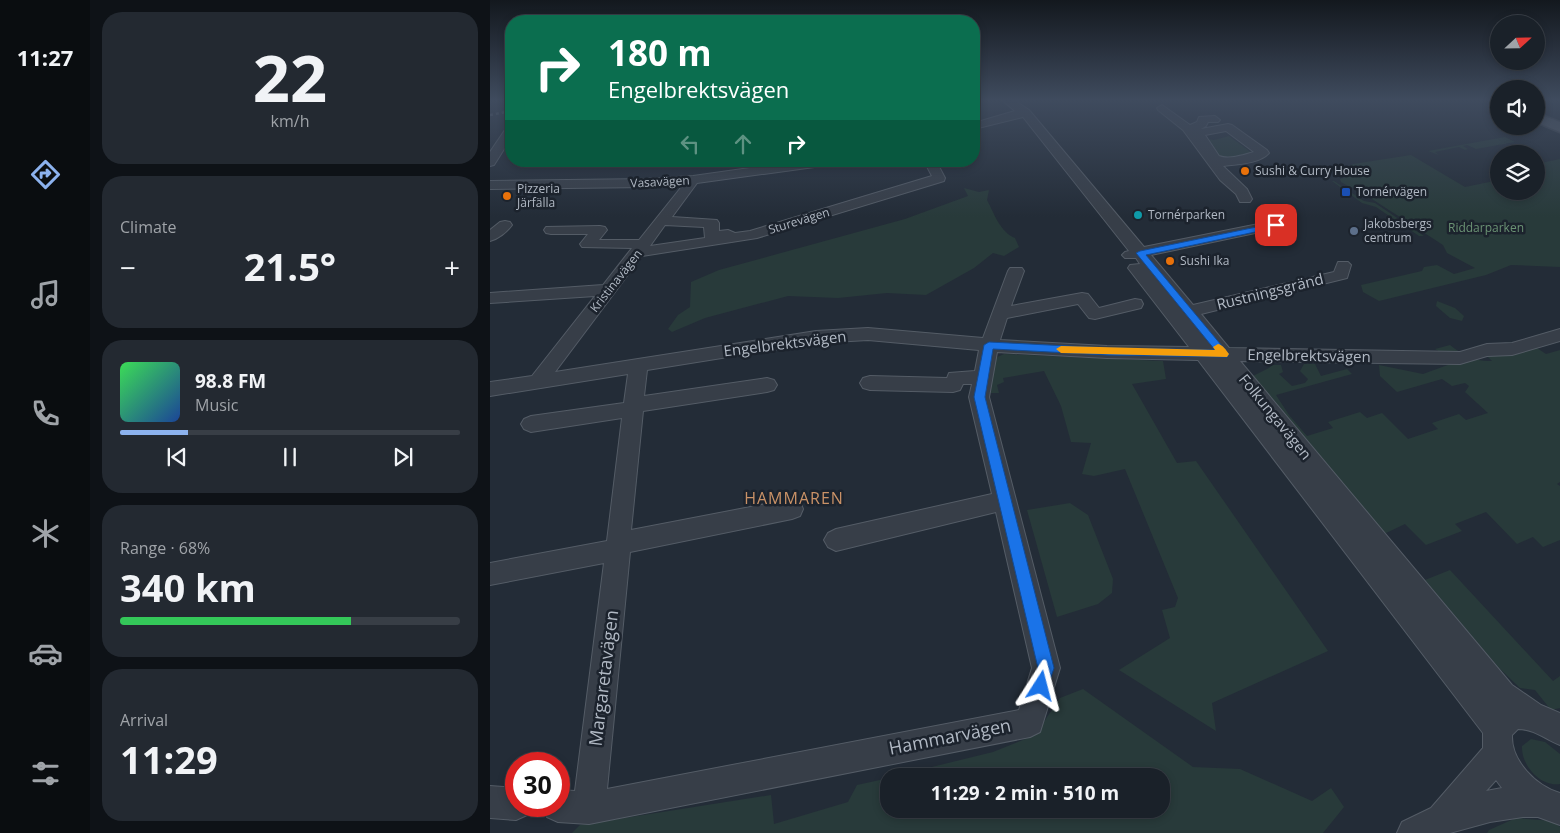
<!DOCTYPE html>
<meta charset="utf-8">
<style>
body{margin:0;font-family:"Open Sans",sans-serif;background:#232931;color:#f1f3f6;height:100vh;display:flex;flex-direction:column;font-size:19px;white-space:nowrap}
*{box-sizing:border-box;margin:0}
p{font-size:16px;color:#9fa3a8}
.icon{flex:none;width:28px;height:28px;fill:none;stroke:currentColor;stroke-width:2;stroke-linecap:round;stroke-linejoin:round}
.map{position:relative;flex:1;overflow:hidden}
.drawer{display:flex;flex-direction:column;gap:12px;padding:12px;background:#0e1217;width:400px}
.drawer>*{flex:none}
.hud{position:absolute;left:15px;top:15px;width:475px;height:152px;border-radius:20px;box-shadow:0 2px 8px #0003,0 0 0 1px #383e46;background:#0b6e4f;color:#fff;overflow:hidden}
.needle{width:32px;rotate:68deg}
.fabs{position:absolute;left:1000px;top:15px;display:grid;gap:10px}
.fabs a{display:grid;place-items:center;width:55px;height:55px;border-radius:50%;background:#1a2129;box-shadow:0 2px 8px #0003,0 0 0 1px #383e46;font-size:25px}
.speed{position:absolute;left:15px;top:752px;display:flex;gap:10px;font-size:25px;font-weight:700;text-align:center}
.speed>*{display:grid;place-content:center;width:65px;height:65px;border-radius:50%;background:#1a2129;box-shadow:0 2px 8px #0003,0 0 0 1px #383e46;line-height:1}
.speed .limit{border:8px solid #d22;background:#fff;color:#111}
.pin{position:absolute;display:grid;place-items:center;width:42px;height:42px;color:#fff;margin:-21px;border-radius:10px;box-shadow:0 2px 8px #0006}
.me{position:absolute;width:55px;margin:-28px;rotate:9deg;stroke-linejoin:round;filter:drop-shadow(0 0 4px #0008)}
.turn{display:flex;align-items:center;gap:18px;height:105px;padding:0 20px;font-size:22px}
.turn .icon{width:65px;height:65px;stroke-width:2.5}
.turn b{display:block;font-size:35px;line-height:42px}
.lanes{display:flex;align-items:center;height:48px;padding:0 20px;background:#0003;justify-content:center;gap:25px;direction:ltr}
.lanes .off{opacity:.35}
.big{font-size:38px;font-weight:700;line-height:1.1}
.drawer .card{flex:1;display:flex;flex-direction:column;justify-content:center;gap:8px;min-width:0;padding:0 18px;border-radius:20px;background:#232931}
.drawer .dial{align-items:center;gap:0}
.dial b{font-size:65px;line-height:1}
.song{display:flex;align-items:center;gap:15px}
.cover{width:60px;height:60px;border-radius:8px;background:linear-gradient(135deg,hsl(130 70% 55%),hsl(220 70% 35%))}
.played{height:5px;border-radius:2px;background:linear-gradient(90deg,#8cb2ee 20%,#383e46 20%)}
.keys{display:flex;justify-content:space-around;direction:ltr}
.heat{display:flex;justify-content:space-between;align-items:center;font-size:28px;direction:ltr}
.charge{height:8px;border-radius:4px;background:linear-gradient(90deg,#34c759 68%,#383e46 0)}
.trip{position:absolute;left:390px;top:768px;width:290px;height:50px;border-radius:20px;background:#1a2129;box-shadow:0 2px 8px #0003,0 0 0 1px #383e46;font-weight:700;line-height:50px;text-align:center}
main{display:flex;flex:1;min-height:0}
.tabs{display:flex;flex-direction:column;width:90px;justify-content:space-around;align-items:center;background:#0a0d10;color:#9fa3a8}
.tabs .icon{width:35px;height:35px}
.tabs .on{color:#8cb2ee}
.tabs b{font-size:22px;color:#f1f3f6}
.map>svg:first-child{display:block}
.green{fill:#283a3a}
.lines{fill:none;stroke-linecap:round;stroke-linejoin:round}
.minor-casing{stroke:#545c66;stroke-width:2}
.major-casing{stroke:#404751;stroke-width:3}
.minor{fill:#373e48;fill-rule:evenodd}
.major{fill:#555d68;fill-rule:evenodd}
.rail{stroke:#59626f;stroke-width:2.5;stroke-dasharray:3 3;stroke-linecap:butt}
.route{fill:#1a73e8;stroke:#114b97}
.slow{fill:#f59e0b}
.food-dot{fill:#e8710a;stroke:#1c232d;stroke-width:2}
.transit-dot{fill:#1a4fb4;stroke:#1c232d;stroke-width:2}
.culture-dot{fill:#0f9aa8;stroke:#1c232d;stroke-width:2}
.service-dot{fill:#5c6f8a;stroke:#1c232d;stroke-width:2}
.labels{text-anchor:middle;stroke-width:5;stroke-linejoin:round;paint-order:stroke}
.far-poi-label{font-size:12px;fill:#b1b9c4;stroke:#1c232d;text-anchor:start}
.far-street-label{font-size:12px;fill:#b1b9c4;stroke:#1c232d}
.far-park-label{font-size:12px;fill:#6b9374;stroke:#1c232d}
.street-label{font-size:15px;fill:#b1b9c4;stroke:#1c232d}
.neighbourhood-label{font-size:16px;letter-spacing:1px;fill:#ca9267;stroke:#1c232d}
.near-street-label{font-size:18px;fill:#b1b9c4;stroke:#1c232d}
</style>
<main>
<nav class="tabs">
<b>11:27</b>
<svg class="icon on" aria-label="directions" viewBox="0 0 24 24"><path d="M12 3l9 9-9 9-9-9zM9 14v-3h6M13 9l2 2-2 2"/></svg>
<svg class="icon" aria-label="music" viewBox="0 0 24 24"><path d="M9 18V5l10-2v13"/><circle cx="6" cy="18" r="3"/><circle cx="16" cy="16" r="3"/></svg>
<svg class="icon" aria-label="phone" viewBox="0 0 24 24"><path d="M5 4h4l2 5-3 2q2 4 5 5l2-3 5 2v4C11 20 4 13 5 4z"/></svg>
<svg class="icon" aria-label="climate" viewBox="0 0 24 24"><path d="M12 3v18M4 7l16 10M4 17L20 7"/></svg>
<svg class="icon" aria-label="car" viewBox="0 0 24 24"><path d="M5 17H2v-5l4-1 3-4h7l3 4 3 1v5h-3M9 17h6M6 11h13"/><circle cx="7" cy="17" r="2"/><circle cx="17" cy="17" r="2"/></svg>
<svg class="icon" aria-label="filters" viewBox="0 0 24 24"><path d="M4 7h16M4 17h16"/><circle cx="9" cy="7" r="2"/><circle cx="15" cy="17" r="2"/></svg>
</nav>
<section class="drawer">
<div class="card dial"><b>22</b><p>km/h</p></div>
<div class="card"><p>Climate</p>
<div class="heat"><a>−</a><b class="big">21.5°</b><a>+</a></div>
</div>
<div class="card">
<div class="song"><i class="cover"></i><div><b>98.8 FM</b><p>Music</p></div></div>
<div class="played"></div>
<div class="keys"><svg class="icon" aria-label="previous" viewBox="0 0 24 24"><path d="M18 5L8 12l10 7zM5 5v14"/></svg><svg class="icon" aria-label="pause" viewBox="0 0 24 24"><path d="M8 5v14M16 5v14"/></svg><svg class="icon" aria-label="next" viewBox="0 0 24 24"><path d="M6 5l10 7-10 7zM19 5v14"/></svg></div>
</div>
<div class="card"><p>Range · 68%</p><b class="big">340 km</b><div class="charge"></div></div>
<div class="card"><p>Arrival</p><b class="big">11:29</b></div>
</section>
<div class="map">
<svg width="1070" height="833" viewBox="0 0 1070 833">
<rect width="100%" height="100%" fill="#232c37"/>
<path class="green" d="M739 136 766 156 731 160 717 139 724 140Z
M1015 137 1025 142 986 149 977 145 973 146 978 149 975 150 969 147 945 152 949 155 938 151Z
M921 155 975 187 1009 180V191H1046V164L1070 159V267L1021 265 996 275 889 301 873 292 871 285 932 271 934 267 947 265 964 274 985 268 957 253 953 245 865 188 860 187 851 182 850 179 859 176 861 166 863 164Z
M842 181H844L874 201 885 203 934 236H929L886 207 872 203Z
M474 188 489 192 499 190 497 200C504 213 510 232 525 238L529 247 514 256 503 253 484 268 436 295 397 293 348 298 298 296 215 318 182 332 178 329 188 315 200 307 201 282 229 270 415 219 478 196Z
M947 301 965 308 974 316 972 321 960 318 946 306Z
M960 345C973 355 986 362 1002 361L997 356 994 347 1044 346 1056 354 1070 350V482L1067 484 1070 486V540L1053 547 1043 537 1027 544 996 512 965 524 972 531 936 545 915 524 894 534 763 376 779 368 782 365H791L793 372 789 374 802 386 815 383 818 379 810 371 814 364H825L831 376 857 369 862 374 786 395 799 415 817 436 843 428 838 422 870 412 877 418 892 413 918 439 948 429 942 423 969 414 976 420 998 413 975 392 979 386 975 383 962 386 952 379 907 392 890 376 889 365 933 374 966 362 945 349Z
M514 354 673 361 676 379 642 384 687 463 706 461 838 651 722 703 726 731 629 670 680 638 672 610 685 607 688 598 635 469 604 476 592 474 601 443 581 442 571 406 554 371 513 378 514 382 507 385 509 393H500L505 358Z
M580 503 598 515 623 579 622 593 608 604 567 617 537 510Z
M960 570 1063 681 1070 676V708L1061 710 1045 690 1030 688 1009 668 935 580Z
M593 689 703 767 750 769 822 801 841 788 854 807 833 833H82L90 825 281 795 284 824 358 802 367 785 399 778V809H671V776H405L503 752 545 735 570 698Z
M1041 739 1055 742 1070 754V784C1050 787 1031 765 1032 746Z
M1026 818 1063 821 1070 827V833H997L999 830Z"/>
<g class="lines">
<defs>
<path id="minor" d="M512 100H524L539 110 654 247 798 218 803 219 805 222 803 225 661 255 703 305 844 272 848 262H858L861 265 857 278 711 314 739 348 970 352 997 344 1022 343 1070 329V341L1022 355 997 356 970 364 750 361 1022 685 1051 705 1070 713V745C1055 739 1044 729 1028 729L1022 735C1021 761 1046 786 1070 793V825L1048 817H1033L1000 822 960 833H907L912 822 941 808 993 748V733L708 360 617 358 507 352 499 397 570 668 550 732 540 737 99 824 68 822 57 817 52 806H69V790L85 791 114 563 0 585V563L117 541 132 418 41 432 34 429 31 424 34 419 41 416 134 403 138 374 0 396V382L42 376 105 296 0 303V293L113 285 142 248 92 247 90 244 98 234H61L56 233 54 230 56 227 110 226 115 227 117 230 109 240H149L193 185 157 187 0 189V181L157 179 203 176 310 161H345L339 165 207 183 182 217 227 220 229 223V231L238 230 245 233 260 231 442 176 434 161H446L455 178 454 181 267 238 152 256 65 372 326 331 378 328 493 338 518 271 520 268H532L534 271 521 306 592 293 598 294 609 308 645 299 651 300 653 304 651 308 605 319 599 318 588 304 517 318 510 340 617 346 699 347 638 268 640 265 650 264 646 258H635L632 255 635 252 639 251 533 117 484 129V123L525 111ZM175 225 214 227 215 238 160 246ZM378 340 489 350 485 371 459 373 457 378 380 376 373 378 370 383 373 388 380 390 463 392 470 390 473 384H482L479 397 502 494 346 529 338 533 334 540 338 547 346 551 506 512 542 668 529 710 117 789 140 552 302 519 310 516 313 509 310 502 302 499 141 530 153 411 277 392 284 390 287 385 284 380 277 378 154 396 157 370 326 343ZM1006 780 1012 788 996 791Z
M672 105 700 125 707 122 709 117 725 116 730 120 728 122H718L716 126 711 129 738 124 742 125 777 150 779 153C769 164 747 164 733 166L757 189 762 199 760 202H750L746 194 730 180 693 130 668 110 667 108ZM736 131 764 152C754 155 739 160 729 156L715 135Z
M21 126V138L4 165 0 166V152L17 127Z
M15 221 20 222 22 225C17 232 8 239 0 241V230L10 222Z
M0 786 26 788V806H41L37 815 26 820 0 818Z"/>
<path id="major" d="M1046 113 1070 122V132L1046 122Z"/>
</defs>
<use href="#minor" class="minor-casing"/>
<use href="#major" class="major-casing"/>
<use href="#minor" class="minor"/>
<use href="#major" class="major"/>
<path class="rail" d="M0 115 21 111"/>
</g>
<linearGradient id="sky" x2="0" y2="1"><stop stop-color="#13181e"/><stop offset="0.46" stop-color="#3f4b5e"/><stop offset="1" stop-color="#3f4b5e" stop-opacity="0"/></linearGradient>
<rect width="1070" height="217" fill="url(#sky)"/>
<path class="route" d="M786 223 790 225 789 227 656 255 737 352 739 354 737 357 618 355 503 349 495 397 564 668 556 692 551 694 545 692 543 686 548 668 484 397 494 345 499 342 618 348 725 350 646 253 650 251Z"/>
<path class="slow" d="M728 344C733 345 736 350 739 354L737 357 571 353 566 349 571 346 725 350 723 347Z"/>
<g class="food-dot">
<circle cx="755" cy="171" r="5"/>
<circle cx="17" cy="196" r="5"/>
<circle cx="680" cy="261" r="5"/>
</g>
<rect class="transit-dot" x="851" y="187" width="10" height="10" rx="2.5"/>
<circle class="culture-dot" cx="648" cy="215" r="5"/>
<circle class="service-dot" cx="864" cy="231" r="5"/>
<g class="labels">
<g class="far-poi-label">
<text x="765" y="175">Sushi &amp; Curry House</text>
<text x="27" y="193">Pizzeria<tspan x="27" dy="14">Järfälla</tspan></text>
<text x="866" y="196">Tornérvägen</text>
<text x="658" y="219">Tornérparken</text>
<text x="874" y="228">Jakobsbergs<tspan x="874" dy="14">centrum</tspan></text>
<text x="690" y="265">Sushi Ika</text>
</g>
<g class="far-street-label">
<text transform="translate(170 182) rotate(-3)" y="4">Vasavägen</text>
<text transform="translate(309 221) rotate(-17)" y="4">Sturevägen</text>
<text transform="translate(126 281) rotate(-52)" y="4">Kristinavägen</text>
</g>
<g class="far-park-label">
<text x="996" y="232">Riddarparken</text>
</g>
<g class="street-label">
<text transform="translate(780 292) rotate(-14)" y="5">Rustningsgränd</text>
<text transform="translate(295 344) rotate(-7)" y="5">Engelbrektsvägen</text>
<text transform="translate(819 356) rotate(1)" y="5">Engelbrektsvägen</text>
<text transform="translate(785 417) rotate(51)" y="5">Folkungavägen</text>
</g>
<g class="neighbourhood-label">
<text x="304" y="504">HAMMAREN</text>
</g>
<g class="near-street-label">
<text transform="translate(114 678) rotate(-83)" y="6">Margaretavägen</text>
<text transform="translate(460 737) rotate(-11)" y="6">Hammarvägen</text>
</g>
</g>
</svg>
<div class="fabs">
<a><svg class="needle" viewBox="-14 -14 28 28"><path d="M0-13l5 13h-10z" fill="#e53935"/><path d="M0 13l5-13h-10z" fill="#9fa3a8"/></svg></a>
<a><svg class="icon" aria-label="sound" viewBox="0 0 24 24"><path d="M4 9h4l5-4v14l-5-4H4zM17 9q2 3 0 6"/></svg></a>
<a><svg class="icon" aria-label="layers" viewBox="0 0 24 24"><path d="M12 4l9 5-9 5-9-5zM3 14l9 5 9-5"/></svg></a>
</div>
<div class="speed"><div class="limit">30</div></div>
<div class="pin" style="left:786px;top:225px;background:#d93025"><svg class="icon" aria-label="arrive" viewBox="0 0 24 24"><path d="M6 21V4h12l-3 4 3 4H6"/></svg></div>
<svg class="me" style="left:551px;top:686px" viewBox="-20 -20 40 40"><path d="M0-17L14 15 0 8-14 15z" fill="#1a73e8" stroke="#fff" stroke-width="4"/></svg>
<div class="trip">11:29 · 2 min · 510 m</div>
<div class="hud">
<div class="turn"><svg class="icon" aria-label="right" viewBox="0 0 24 24"><path d="M7 20v-9h11M14 6l5 5-5 5"/></svg><div><b>180 m</b>Engelbrektsvägen</div></div>
<div class="lanes"><svg class="icon off" aria-label="left" viewBox="0 0 24 24"><path d="M17 20v-9H6M10 6l-5 5 5 5"/></svg><svg class="icon off" aria-label="ahead" viewBox="0 0 24 24"><path d="M12 20V5M6 11l6-6 6 6"/></svg><svg class="icon" aria-label="right" viewBox="0 0 24 24"><path d="M7 20v-9h11M14 6l5 5-5 5"/></svg></div>
</div>
</div>
</main>
